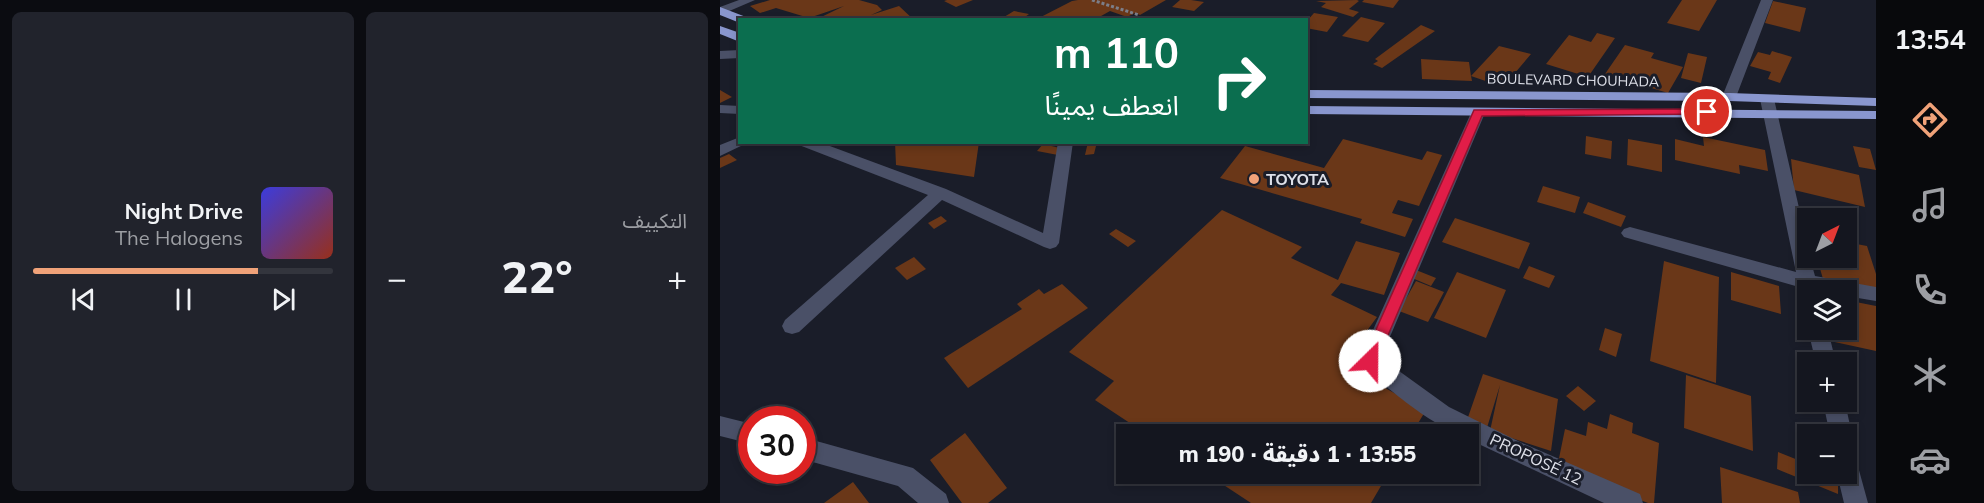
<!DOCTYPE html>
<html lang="ar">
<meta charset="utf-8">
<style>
body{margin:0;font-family:Mulish,"Noto Sans Arabic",sans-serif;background:#21232c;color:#f1f3f6;direction:rtl;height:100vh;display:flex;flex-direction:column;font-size:22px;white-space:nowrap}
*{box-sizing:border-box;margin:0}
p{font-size:20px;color:#9d9fa4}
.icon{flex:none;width:33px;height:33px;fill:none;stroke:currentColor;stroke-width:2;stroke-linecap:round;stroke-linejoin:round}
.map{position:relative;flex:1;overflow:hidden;direction:ltr}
.details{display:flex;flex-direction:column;gap:12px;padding:12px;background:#0b0c11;width:720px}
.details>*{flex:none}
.hud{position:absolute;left:18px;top:18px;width:570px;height:126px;border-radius:0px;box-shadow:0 3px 9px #0003,0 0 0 2px #33353d;direction:rtl;background:#0b6e4f;color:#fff;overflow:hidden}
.needle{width:39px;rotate:42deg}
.buttons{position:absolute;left:1077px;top:208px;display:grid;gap:12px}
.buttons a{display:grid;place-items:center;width:60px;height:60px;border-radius:0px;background:#14161f;box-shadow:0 3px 9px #0003,0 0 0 2px #33353d;font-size:30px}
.speed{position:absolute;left:18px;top:406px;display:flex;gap:12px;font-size:30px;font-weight:700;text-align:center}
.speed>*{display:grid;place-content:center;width:78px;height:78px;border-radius:50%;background:#14161f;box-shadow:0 3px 9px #0003,0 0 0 2px #33353d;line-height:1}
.speed .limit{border:9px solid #d22;background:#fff;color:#111}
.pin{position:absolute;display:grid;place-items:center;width:51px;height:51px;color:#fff;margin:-26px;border:3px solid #fff;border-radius:50%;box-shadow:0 2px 6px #0007}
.me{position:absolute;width:66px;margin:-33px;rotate:23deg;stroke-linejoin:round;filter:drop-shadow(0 0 4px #0008)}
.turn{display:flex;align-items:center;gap:21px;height:126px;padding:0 30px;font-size:27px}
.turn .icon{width:78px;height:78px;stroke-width:2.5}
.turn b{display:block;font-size:42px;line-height:51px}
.big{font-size:45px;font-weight:800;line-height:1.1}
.details .widget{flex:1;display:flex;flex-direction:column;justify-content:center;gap:9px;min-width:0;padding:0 21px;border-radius:9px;background:#21232c}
.song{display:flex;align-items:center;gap:18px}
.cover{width:72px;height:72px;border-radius:9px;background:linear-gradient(135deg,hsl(240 70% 55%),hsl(10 70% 35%))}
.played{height:6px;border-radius:3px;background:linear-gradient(90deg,#f0a279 75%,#33353d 75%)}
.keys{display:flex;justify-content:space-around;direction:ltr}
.heat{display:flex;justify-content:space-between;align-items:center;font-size:33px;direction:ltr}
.details .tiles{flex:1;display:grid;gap:12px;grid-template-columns:repeat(2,1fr)}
.trip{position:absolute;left:396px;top:424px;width:363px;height:60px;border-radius:0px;background:#14161f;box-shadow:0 3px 9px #0003,0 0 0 2px #33353d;font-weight:800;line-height:60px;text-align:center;direction:rtl}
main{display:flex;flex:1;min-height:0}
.menu{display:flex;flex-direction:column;width:108px;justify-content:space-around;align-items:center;background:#08090c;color:#9d9fa4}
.menu .icon{width:42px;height:42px}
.menu .active{color:#f0a279}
.menu b{font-size:27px;color:#f1f3f6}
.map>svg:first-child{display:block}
.building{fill:#6a3718}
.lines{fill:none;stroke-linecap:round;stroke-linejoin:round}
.path{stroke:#7c7e89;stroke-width:3;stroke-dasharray:3 2;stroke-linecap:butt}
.street{fill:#4a5067;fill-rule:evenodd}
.highway{fill:#8996ce;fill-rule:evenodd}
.route{fill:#e11d48;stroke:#92132f;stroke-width:1.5}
.poi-dot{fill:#f0a279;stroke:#1a1d29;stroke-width:2}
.labels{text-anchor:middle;stroke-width:6;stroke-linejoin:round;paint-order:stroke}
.far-street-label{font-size:14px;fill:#dee0e9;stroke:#1a1d29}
.poi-label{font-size:16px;font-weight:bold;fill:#dee0e9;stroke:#1a1d29;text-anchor:start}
.street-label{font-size:16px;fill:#dee0e9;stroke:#1a1d29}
</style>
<main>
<nav class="menu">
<b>13:54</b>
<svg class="icon active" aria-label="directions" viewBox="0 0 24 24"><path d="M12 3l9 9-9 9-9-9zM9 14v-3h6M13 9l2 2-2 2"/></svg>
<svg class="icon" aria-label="music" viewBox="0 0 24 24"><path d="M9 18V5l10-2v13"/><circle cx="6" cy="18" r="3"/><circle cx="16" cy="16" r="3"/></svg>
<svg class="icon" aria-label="phone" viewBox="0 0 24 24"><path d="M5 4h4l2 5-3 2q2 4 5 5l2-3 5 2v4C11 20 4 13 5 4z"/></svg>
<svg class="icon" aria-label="climate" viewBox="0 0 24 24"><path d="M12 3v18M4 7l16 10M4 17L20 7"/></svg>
<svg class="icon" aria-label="car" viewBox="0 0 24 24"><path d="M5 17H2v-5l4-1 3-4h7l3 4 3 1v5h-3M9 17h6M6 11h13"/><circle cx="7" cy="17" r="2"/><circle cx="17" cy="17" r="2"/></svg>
</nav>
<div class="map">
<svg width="1156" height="503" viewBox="0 0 1156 503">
<rect width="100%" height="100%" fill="#1a1d29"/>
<path class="building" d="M50 0H139L157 5 162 10 151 15 179 6 194 20H95L124 6 89 18 56 8 40 13 30 6Z
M227 0H253L236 7 224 1Z
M358 0H446L420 15 415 13 407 17 390 11 374 20H315L352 1Z
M460 0H471L484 2 474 11 452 7Z
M637 0 639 1 629 9 639 12 633 17 601 7 606 3 596 1Z
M644 0H679L673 8 642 2Z
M962 0H997L979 31 947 23Z
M1053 1 1086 8 1080 32 1045 23Z
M294 11 309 14 301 20H279Z
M594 13 618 17 607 32 586 28V22Z
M641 17 665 23 648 42 622 36Z
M701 25 715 31 662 68 653 64 658 61 655 59Z
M877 33 895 38 868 77 826 64 849 35 871 42Z
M905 45 934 53 931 58 963 67 948 93 885 74Z
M779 46 811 54 783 87 751 76 752 81 702 79 701 59 749 62 751 76Z
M1052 51 1072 57 1060 83 1048 79 1051 72 1030 66 1038 52 1050 55Z
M968 53 987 57 981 83 961 78Z
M0 90 12 97 0 103Z
M866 136 892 141 891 159 865 154Z
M983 137 1045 150 1048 171 1019 165 1020 174 955 160V139L984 146Z
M623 139 702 160 707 151 722 155 699 206 678 200 672 213 693 219 685 237 640 223 642 219 500 178 525 146 604 168Z
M908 139 942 145V172L907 165Z
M175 142H259L254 177 176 165Z
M368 142H377L374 154 365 155Z
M323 144 344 149 338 155 317 151Z
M1133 146 1150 149 1156 170 1139 167Z
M9 154 17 160 0 168V158Z
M1071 159 1139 175 1145 207 1074 190Z
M823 186 860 197 855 213 817 202Z
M868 202 906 216 901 227 863 213Z
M502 210 582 247 571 258 618 280 636 241 680 253 664 295 621 283 611 295 657 317 622 365 706 410 691 435H428L375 400 394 381 349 352Z
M221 216 227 221 214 229 208 223Z
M735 218 810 243 799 269 722 242Z
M396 229 416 241 408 247 389 234Z
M1126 242 1147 246 1156 274V291L1103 279 1097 258H1126Z
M194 257 206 269 187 280 175 268Z
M944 261 999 277 996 383 930 361Z
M809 266 835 276 829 288 803 278Z
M696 270 716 278 711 286 692 278Z
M737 272 786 290 766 338 714 318Z
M1011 272 1059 286 1061 314 1011 300Z
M696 281 724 292 708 322 679 311Z
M342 284 368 308 248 388 224 358 302 309 297 304 319 289 324 294Z
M1126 300 1156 306V351L1110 341 1106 330H1126Z
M885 328 902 334 896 357 879 350Z
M763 374 838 399 831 451 770 431 780 385 766 431 746 423Z
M966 375 1031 396 1033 451 964 428Z
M858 386 876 401 864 411 846 396Z
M890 414 913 423 912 433 939 443 934 503H928L837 468 845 429 866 436 868 422 887 429Z
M245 433 287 488 268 503H242L210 460Z
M1058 452 1088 464V474H1112L1118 476V494L1057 469Z
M1000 467 1078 492 1080 503H1002Z
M487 474H668L651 503H531Z
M133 482 149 503H104Z"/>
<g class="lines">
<path class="path" d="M372 0 419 15"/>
<path class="street" d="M19 0H35L0 15V7Z
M1041 0H1053L1016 97 1014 100H1004L1002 97Z
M20 50V58L0 59V51Z
M1047 95 1054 99 1088 247V258H1090L1095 276 1156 287V301L1126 296V291H1088V297L1083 296 1079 287 904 237 901 233 904 229 910 227 1076 272 1040 99Z
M0 105 20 106V114L0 113Z
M758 109 765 113 661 358 729 407 802 443 920 494 923 503H884L748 439V435C721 435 665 385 642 367L639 361 751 113Z
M20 137V142H27L25 144 0 156V145Z
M77 142H99L226 189 323 233 338 142H353L339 243 336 247 330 249 324 247 222 200 79 332 72 334 65 332 62 326 65 320 208 195 79 145Z
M1088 330H1108L1116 363H1096Z
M1103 402H1125L1132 435 1129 442 1126 443V435H1110Z
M0 416 32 424V444L0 436Z
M82 437 193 468 226 494 229 503H198L178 486 82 459Z
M1126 449 1134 452 1148 503H1124L1117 474H1126Z"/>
<path class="highway" d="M0 7 26 17 28 20H20V23L0 15Z
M0 26 20 33V42L0 34Z
M586 90 1009 93 1156 98V106L1009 101 586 98Z
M586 106 1156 111V119L586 114Z"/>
</g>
<path class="route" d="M987 109 993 112 991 114 762 116 657 361 655 366 650 367 644 366 642 361 754 110Z"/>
<circle class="poi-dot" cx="534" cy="179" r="6"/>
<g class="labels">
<g class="far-street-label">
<text transform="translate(853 80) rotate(1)" y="5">BOULEVARD CHOUHADA</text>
</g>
<g class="poi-label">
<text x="546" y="185">TOYOTA</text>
</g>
<g class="street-label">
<text transform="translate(816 459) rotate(25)" y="6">PROPOSÉ 12</text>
</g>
</g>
</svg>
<div class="buttons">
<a><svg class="needle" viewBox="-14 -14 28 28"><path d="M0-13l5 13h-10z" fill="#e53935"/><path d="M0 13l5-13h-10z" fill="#9d9fa4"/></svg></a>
<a><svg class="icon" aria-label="layers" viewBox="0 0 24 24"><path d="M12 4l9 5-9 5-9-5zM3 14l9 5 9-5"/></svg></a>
<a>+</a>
<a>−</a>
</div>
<div class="speed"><div class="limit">30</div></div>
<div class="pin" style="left:987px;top:112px;background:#d93025"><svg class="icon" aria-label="arrive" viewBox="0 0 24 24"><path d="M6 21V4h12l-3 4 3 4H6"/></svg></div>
<svg class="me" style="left:650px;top:361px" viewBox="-20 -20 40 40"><circle r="19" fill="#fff"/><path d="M0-13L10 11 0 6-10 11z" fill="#e11d48"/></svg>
<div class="trip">13:55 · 1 دقيقة · 190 m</div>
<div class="hud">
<div class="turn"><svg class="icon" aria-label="right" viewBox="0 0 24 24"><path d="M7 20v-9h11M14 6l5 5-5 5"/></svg><div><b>110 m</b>انعطف يمينًا</div></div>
</div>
</div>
<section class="details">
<div class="tiles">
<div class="widget"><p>التكييف</p>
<div class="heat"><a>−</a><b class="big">22°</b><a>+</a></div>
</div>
<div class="widget">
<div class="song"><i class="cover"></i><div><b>Night Drive</b><p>The Halogens</p></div></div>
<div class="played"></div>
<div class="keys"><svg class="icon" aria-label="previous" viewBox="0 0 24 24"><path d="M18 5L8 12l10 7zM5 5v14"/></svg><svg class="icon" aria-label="pause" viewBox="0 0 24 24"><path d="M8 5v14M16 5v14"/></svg><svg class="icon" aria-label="next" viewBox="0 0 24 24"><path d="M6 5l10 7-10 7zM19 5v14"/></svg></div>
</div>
</div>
</section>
</main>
